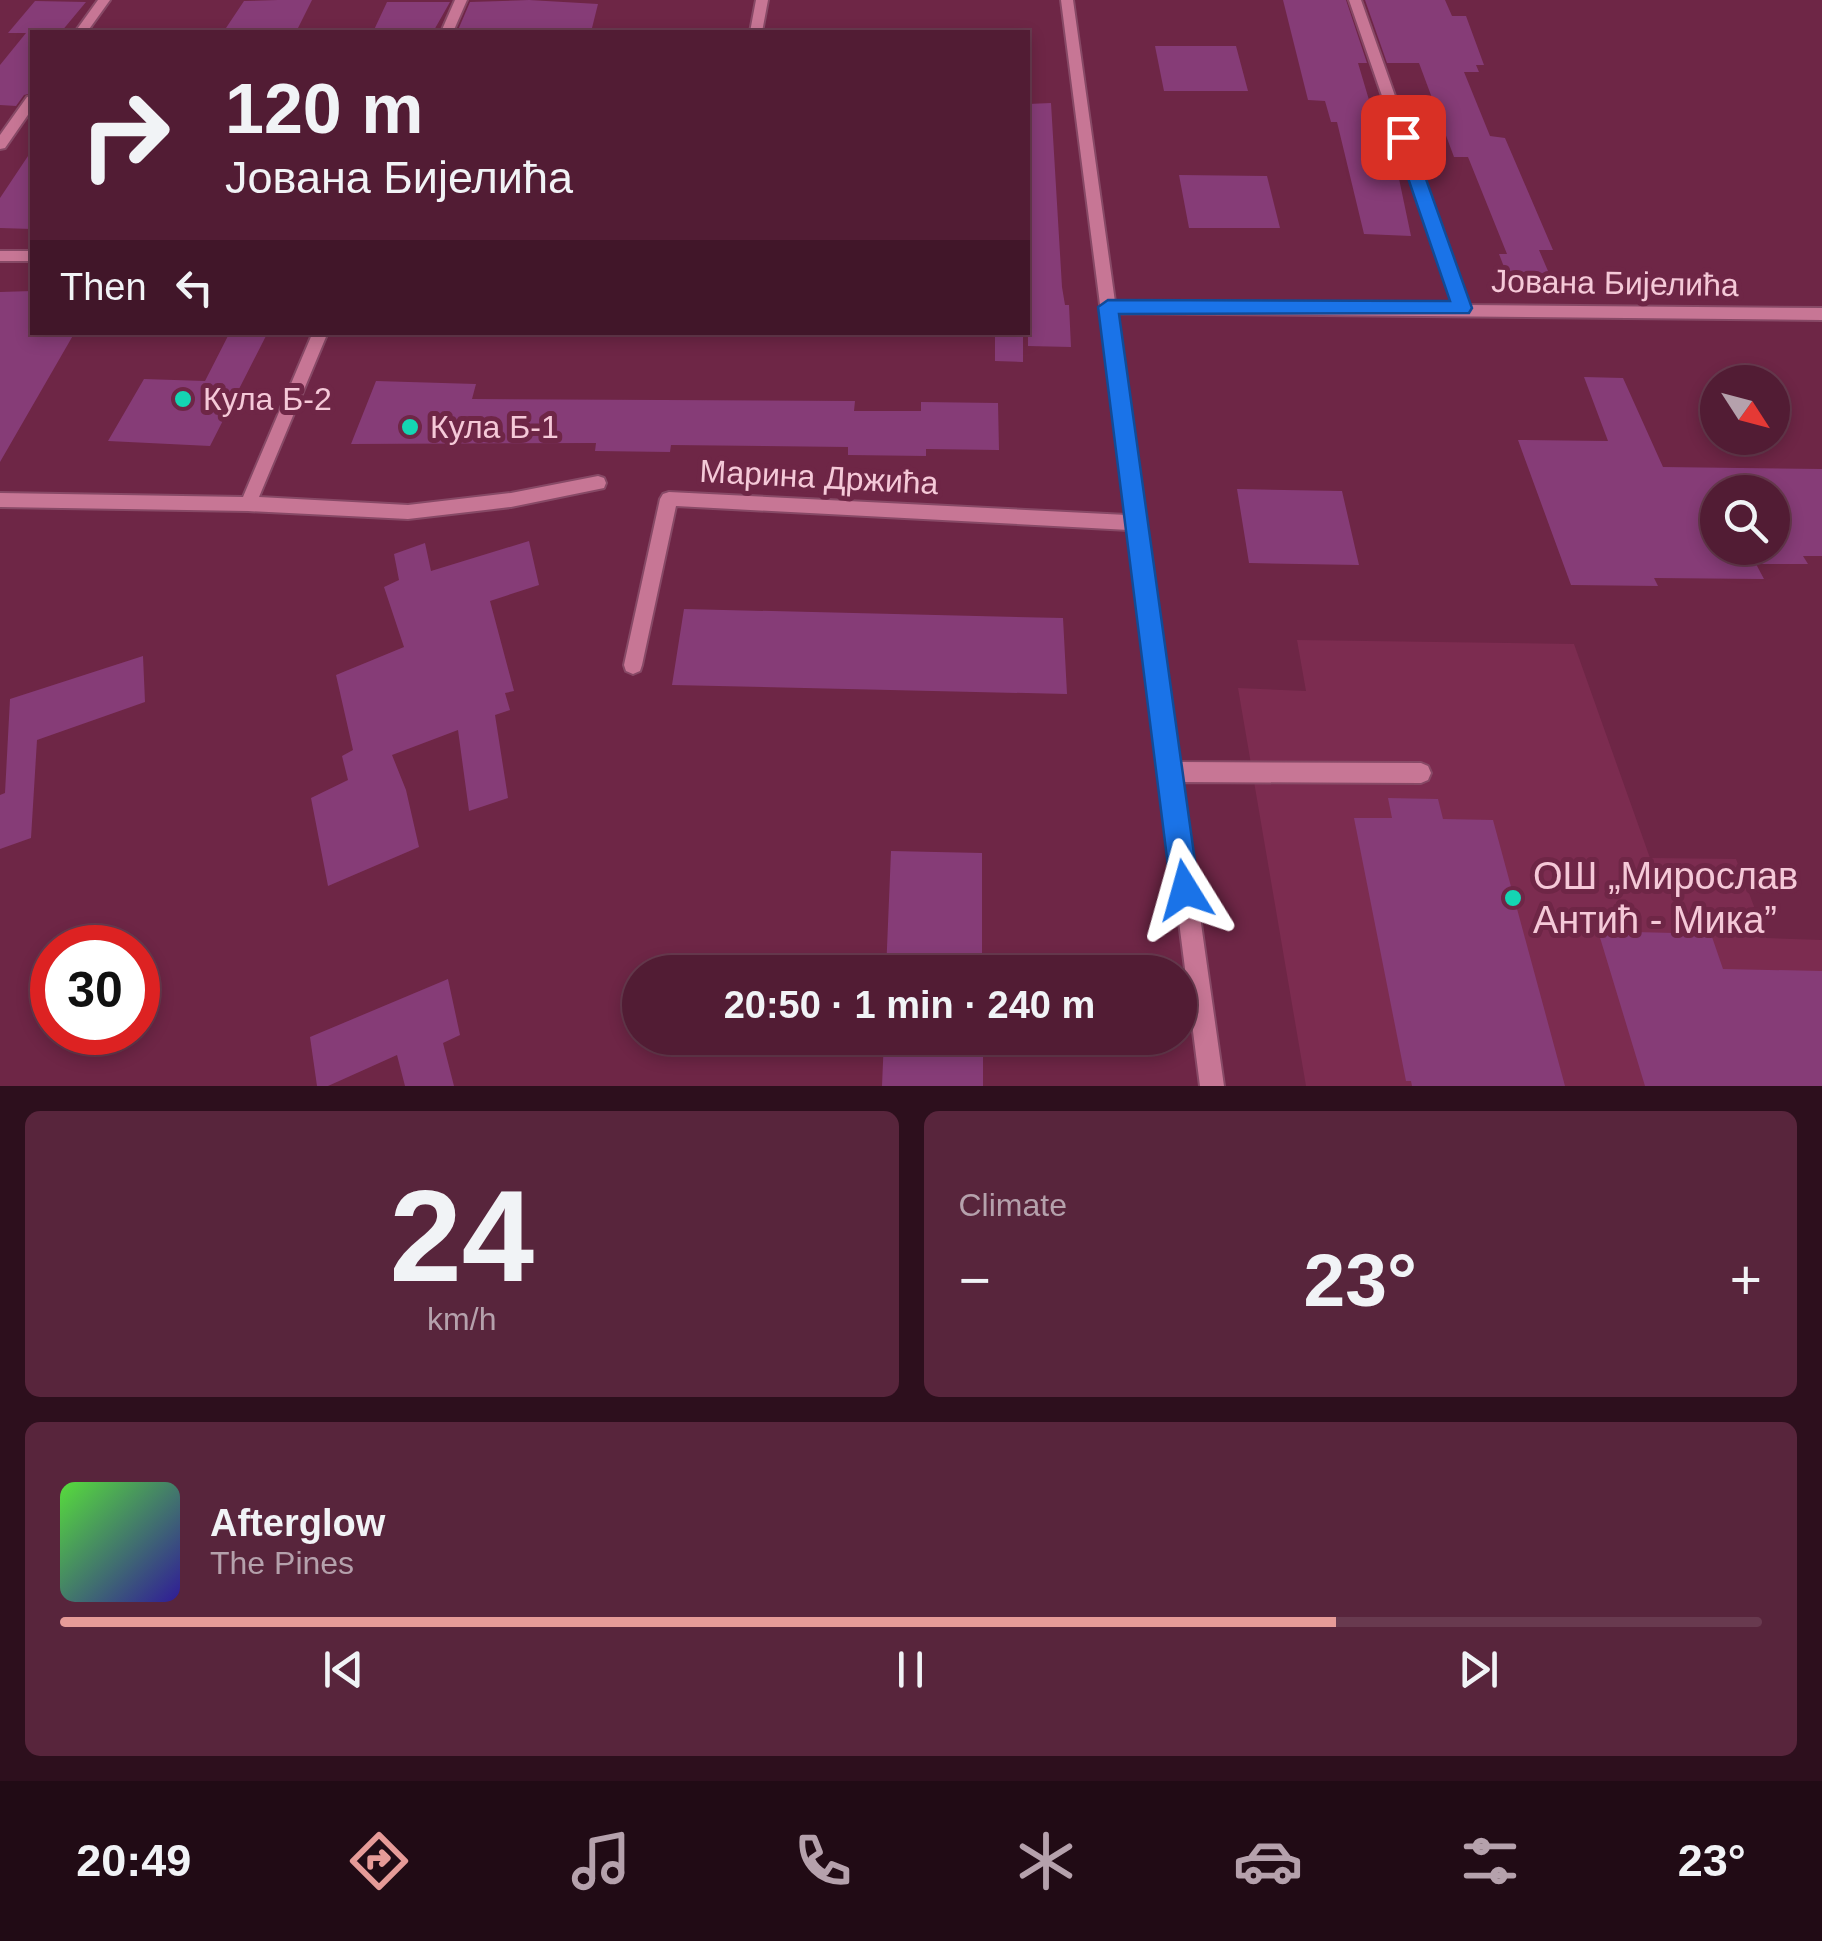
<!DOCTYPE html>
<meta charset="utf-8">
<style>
body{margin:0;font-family:Helvetica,sans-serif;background:#58253c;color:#f1f3f6;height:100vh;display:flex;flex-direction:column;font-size:38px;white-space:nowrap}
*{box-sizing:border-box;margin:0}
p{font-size:32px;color:#b5a1ac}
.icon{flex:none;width:55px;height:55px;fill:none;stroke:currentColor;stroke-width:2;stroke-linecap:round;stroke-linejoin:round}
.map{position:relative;height:1086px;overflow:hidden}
.details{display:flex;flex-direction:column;gap:25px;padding:25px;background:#2d0f1d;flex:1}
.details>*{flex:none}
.banner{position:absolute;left:30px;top:30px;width:1000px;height:305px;border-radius:0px;box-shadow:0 5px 15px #0003,0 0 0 2px #683a4f;background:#521c34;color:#f1f3f6;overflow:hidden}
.needle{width:65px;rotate:126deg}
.tools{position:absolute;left:1700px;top:365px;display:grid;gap:20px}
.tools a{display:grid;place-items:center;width:90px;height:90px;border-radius:50%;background:#521c34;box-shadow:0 5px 15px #0003,0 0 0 2px #683a4f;font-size:50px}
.speed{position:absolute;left:30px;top:925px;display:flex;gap:20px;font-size:50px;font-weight:700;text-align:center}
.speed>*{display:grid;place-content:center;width:130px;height:130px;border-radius:50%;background:#521c34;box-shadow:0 5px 15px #0003,0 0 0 2px #683a4f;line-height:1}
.speed .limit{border:15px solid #d22;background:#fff;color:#111}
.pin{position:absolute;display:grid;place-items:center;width:85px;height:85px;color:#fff;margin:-42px;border-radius:20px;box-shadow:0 5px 15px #0006}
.me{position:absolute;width:110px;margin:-55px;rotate:352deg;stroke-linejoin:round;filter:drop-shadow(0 0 8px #0008)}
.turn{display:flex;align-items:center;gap:35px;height:210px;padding:0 30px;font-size:45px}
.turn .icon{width:130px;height:130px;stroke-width:2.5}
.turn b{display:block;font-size:70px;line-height:85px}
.then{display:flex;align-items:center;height:95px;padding:0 30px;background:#0003;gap:20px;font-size:38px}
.big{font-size:75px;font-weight:800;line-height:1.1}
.details .widget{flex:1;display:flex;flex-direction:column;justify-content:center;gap:15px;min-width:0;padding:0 35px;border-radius:15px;background:#58253c}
.details .dial{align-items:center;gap:0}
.dial b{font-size:130px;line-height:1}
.song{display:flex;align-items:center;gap:30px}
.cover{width:120px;height:120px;border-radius:15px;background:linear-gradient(135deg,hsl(110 70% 55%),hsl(250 70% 35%))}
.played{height:10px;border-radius:5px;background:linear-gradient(90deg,#e69b98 75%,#683a4f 75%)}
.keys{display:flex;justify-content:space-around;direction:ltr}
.heat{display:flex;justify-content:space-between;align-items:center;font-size:55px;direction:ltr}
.details .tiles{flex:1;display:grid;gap:25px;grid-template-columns:1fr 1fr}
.widget:last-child{grid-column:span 2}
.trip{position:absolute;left:622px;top:955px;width:575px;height:100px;border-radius:50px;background:#521c34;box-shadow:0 5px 15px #0003,0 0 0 2px #683a4f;font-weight:800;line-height:100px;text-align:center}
.tab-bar{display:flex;height:160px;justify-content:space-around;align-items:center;background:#210b15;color:#b5a1ac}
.tab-bar .icon{width:70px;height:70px}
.tab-bar .selected{color:#e69b98}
.tab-bar b{font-size:45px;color:#f1f3f6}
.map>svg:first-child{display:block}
.built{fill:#7c2c50}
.building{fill:#863c77;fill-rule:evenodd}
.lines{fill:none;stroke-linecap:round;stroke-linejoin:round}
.minor-casing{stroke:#874966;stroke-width:4}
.minor{fill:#c77695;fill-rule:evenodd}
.route{fill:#1a73e8;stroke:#114b97;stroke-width:2.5}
.poi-dot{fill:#14d5b3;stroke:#6e2646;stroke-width:4}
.labels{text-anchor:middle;stroke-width:10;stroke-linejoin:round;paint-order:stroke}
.street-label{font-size:32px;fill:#f5c9d8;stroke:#6e2646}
.poi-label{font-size:32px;fill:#f5c9d8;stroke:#6e2646;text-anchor:start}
.near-poi-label{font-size:38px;fill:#f5c9d8;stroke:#6e2646;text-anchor:start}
</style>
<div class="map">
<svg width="1822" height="1086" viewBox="0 0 1822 1086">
<rect width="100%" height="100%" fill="#6e2646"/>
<path class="built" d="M1297 640 1574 644 1650 858 1736 859 1766 938 1822 940V1086H1306L1238 688 1306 691Z"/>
<path class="building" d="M278 0H312L296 32 224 31 244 1Z
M529 0 598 4 591 32 458 30 470 2Z
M1283 0H1346L1367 63H1358L1391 174H1398L1411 236 1364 234 1337 122H1331L1325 101 1308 100Z
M1365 0H1445L1452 16H1466L1484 65H1476L1479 72H1464L1490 136 1505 138 1553 250H1539L1554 285H1511L1499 254H1507L1468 157H1454L1419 63H1387Z
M35 1 86 2 61 32H32V93L24 95 16 106 0 105V65L26 33H8Z
M387 2H450L433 32H373Z
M1155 46H1236L1248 91H1164Z
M1051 103 1062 287 1065 305H1069L1071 347 1028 346V104Z
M32 150V229L0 228V198Z
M1179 175 1267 176 1280 228H1189Z
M32 291V332H75L0 462V292Z
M230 332H268L210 446 108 441 144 379 205 381Z
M995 332H1023V362L995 361Z
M1584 377 1623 378 1663 467 1822 469V556H1803L1808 564H1756L1764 579 1654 578 1658 586 1571 585 1518 440 1608 441ZM1718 492H1772V548H1718Z
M376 381 476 384 472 399 855 401 854 411H921V402L998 403 999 450 926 449V456L848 455V447L671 445 670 452 595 451 596 443 351 444Z
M1237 489 1342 491 1359 565 1249 563Z
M529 541 539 585 490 601 514 691 505 693 510 710 495 715 508 798 469 811 458 730 392 755 406 790 419 847 328 886 311 798 348 780 342 756 353 750 336 675 404 647 384 587 399 580 394 554 425 543 431 571Z
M684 609 1063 618 1067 694 672 685Z
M143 656 145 702 37 740 31 838 0 849V795L5 793 10 699Z
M1388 798 1438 799 1443 819 1493 820 1565 1086H1412L1411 1081H1406L1354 818H1392Z
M891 851 982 853V972H886Z
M1598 931 1711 934 1723 969 1822 971V1086H1645Z
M448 979 460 1035 443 1043 454 1086H405L397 1055 328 1086H317L310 1037Z
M884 1038H983V1086H882Z"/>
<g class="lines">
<defs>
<path id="minor" d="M98 0H110L87 32H75Z
M455 0H467L453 32H441Z
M756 0H768L762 32H750Z
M1061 0H1073L1115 302 1454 305 1349 0H1361L1469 305 1822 308V320L1116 313 1179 762 1421 763 1428 766 1431 773 1428 780 1421 783 1181 782 1224 1086H1200L1129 530 676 506 642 665 640 671 633 674 626 671 624 665 660 499 663 494 669 492 1127 515Z
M32 96V109L5 148 0 149V135L27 97Z
M0 251H32V261H0Z
M313 332H328L259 497 408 505 511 493 598 476 604 478 606 483 604 488 511 507 408 519 248 511 0 507V493L243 497Z"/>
</defs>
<use href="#minor" class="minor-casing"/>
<use href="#minor" class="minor"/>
</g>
<path class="route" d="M1403 131 1411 137 1472 308 1469 313 1119 314 1199 890 1195 899 1185 903 1175 899 1171 890 1098 307 1108 300 1450 301 1394 137Z"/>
<g class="poi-dot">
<circle cx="183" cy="399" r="10"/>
<circle cx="410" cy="427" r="10"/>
<circle cx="1513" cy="898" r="10"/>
</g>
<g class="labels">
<g class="street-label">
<text transform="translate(1615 283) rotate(1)" y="11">Јована Бијелића</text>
<text transform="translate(819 477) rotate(3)" y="11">Марина Држића</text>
</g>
<g class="poi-label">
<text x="203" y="410">Кула Б-2</text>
<text x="430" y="438">Кула Б-1</text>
</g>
<g class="near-poi-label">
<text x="1533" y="889">ОШ „Мирослав<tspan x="1533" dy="44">Антић - Мика”</tspan></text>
</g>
</g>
</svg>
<div class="tools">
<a><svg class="needle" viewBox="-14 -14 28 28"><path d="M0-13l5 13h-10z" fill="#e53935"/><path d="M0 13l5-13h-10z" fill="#b5a1ac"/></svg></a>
<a><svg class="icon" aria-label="search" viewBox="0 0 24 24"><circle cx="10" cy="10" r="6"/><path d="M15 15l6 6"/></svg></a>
</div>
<div class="speed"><div class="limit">30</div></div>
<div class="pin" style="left:1403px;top:137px;background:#d93025"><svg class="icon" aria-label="arrive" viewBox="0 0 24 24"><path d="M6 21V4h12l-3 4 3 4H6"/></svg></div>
<svg class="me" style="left:1185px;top:890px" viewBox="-20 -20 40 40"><path d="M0-17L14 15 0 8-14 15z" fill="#1a73e8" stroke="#fff" stroke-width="4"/></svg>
<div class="trip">20:50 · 1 min · 240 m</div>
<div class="banner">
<div class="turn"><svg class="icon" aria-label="right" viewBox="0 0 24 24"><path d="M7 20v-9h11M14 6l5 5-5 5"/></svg><div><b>120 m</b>Јована Бијелића</div></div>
<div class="then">Then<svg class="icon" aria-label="left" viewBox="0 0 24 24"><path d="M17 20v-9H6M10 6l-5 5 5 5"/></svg></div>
</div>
</div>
<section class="details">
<div class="tiles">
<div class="widget dial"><b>24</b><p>km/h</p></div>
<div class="widget"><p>Climate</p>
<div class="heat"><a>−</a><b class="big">23°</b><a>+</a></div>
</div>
<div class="widget">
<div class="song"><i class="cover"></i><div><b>Afterglow</b><p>The Pines</p></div></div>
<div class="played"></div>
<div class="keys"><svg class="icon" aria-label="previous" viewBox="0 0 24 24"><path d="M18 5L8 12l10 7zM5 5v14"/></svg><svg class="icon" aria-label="pause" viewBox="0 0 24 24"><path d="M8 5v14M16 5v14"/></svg><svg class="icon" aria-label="next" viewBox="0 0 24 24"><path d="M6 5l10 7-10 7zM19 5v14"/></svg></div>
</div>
</div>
</section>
<nav class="tab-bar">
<b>20:49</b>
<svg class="icon selected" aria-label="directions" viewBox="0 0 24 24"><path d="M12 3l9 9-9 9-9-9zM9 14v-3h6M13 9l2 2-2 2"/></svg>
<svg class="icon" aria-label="music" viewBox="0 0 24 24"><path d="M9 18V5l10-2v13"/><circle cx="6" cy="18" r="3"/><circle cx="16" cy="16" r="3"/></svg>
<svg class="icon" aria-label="phone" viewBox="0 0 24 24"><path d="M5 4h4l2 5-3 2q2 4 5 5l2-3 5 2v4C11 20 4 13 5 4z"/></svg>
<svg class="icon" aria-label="climate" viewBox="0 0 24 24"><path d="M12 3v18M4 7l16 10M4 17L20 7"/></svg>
<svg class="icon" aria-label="car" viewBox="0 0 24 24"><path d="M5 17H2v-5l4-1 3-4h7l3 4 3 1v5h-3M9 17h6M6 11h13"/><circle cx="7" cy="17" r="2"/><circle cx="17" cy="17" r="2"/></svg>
<svg class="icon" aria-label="filters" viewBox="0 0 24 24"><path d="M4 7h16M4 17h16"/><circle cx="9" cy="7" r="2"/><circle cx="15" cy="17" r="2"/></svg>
<b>23°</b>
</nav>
